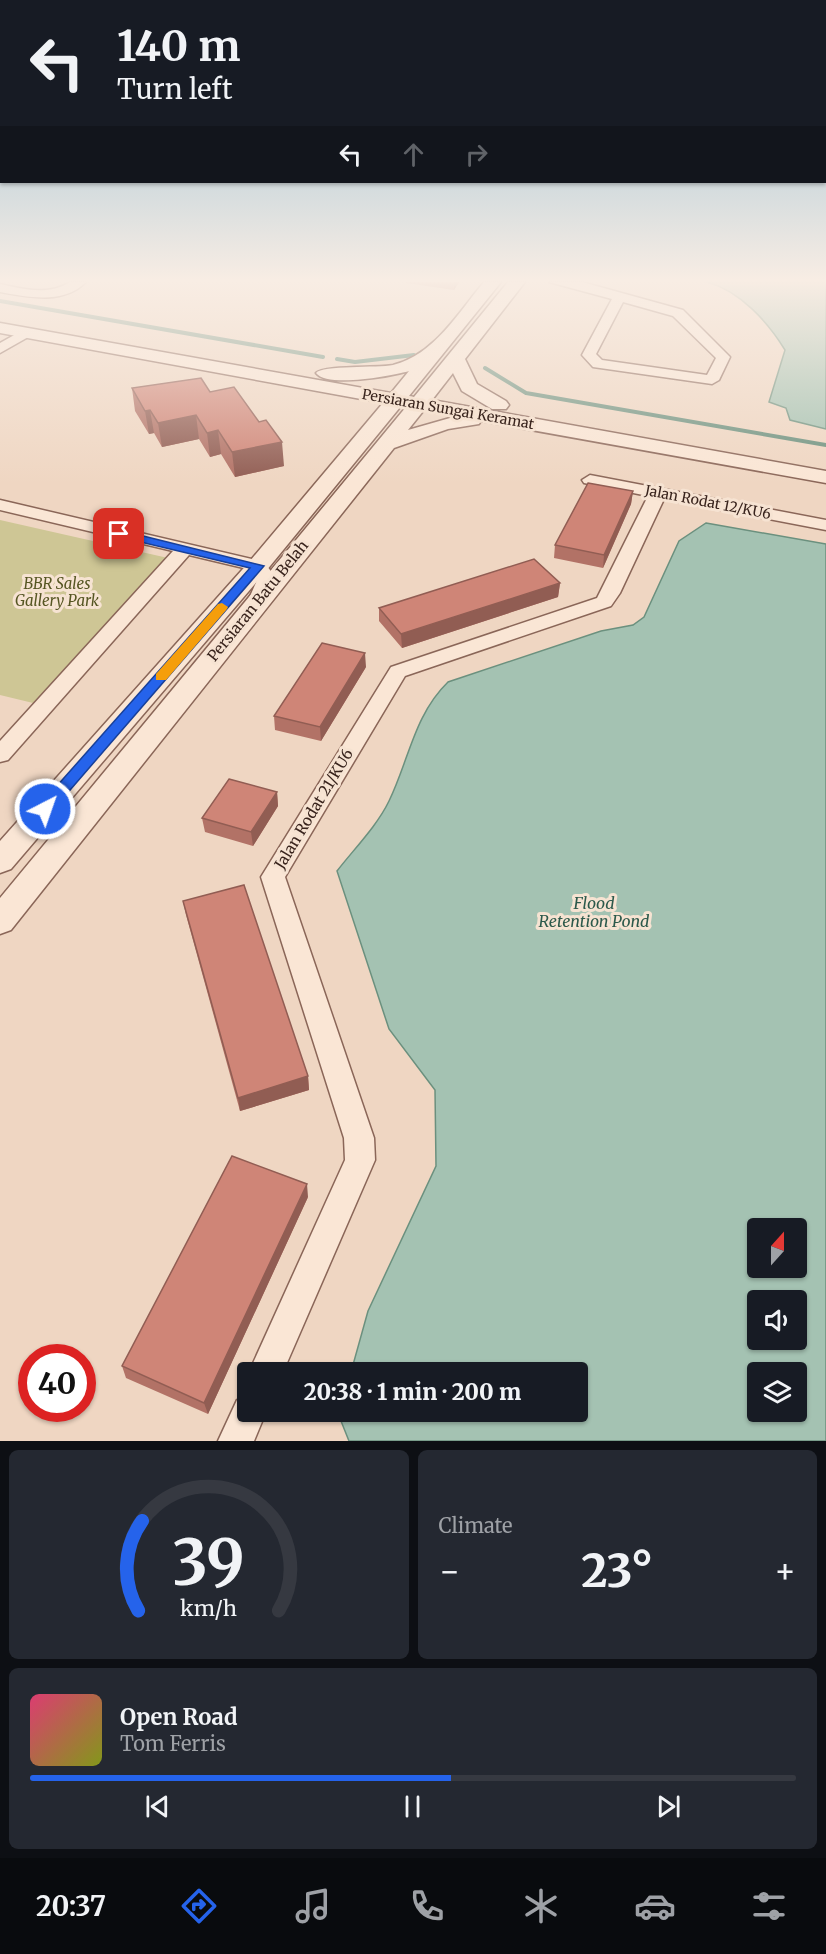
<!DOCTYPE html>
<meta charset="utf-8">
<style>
body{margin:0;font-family:Merriweather,serif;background:#242831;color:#f1f3f6;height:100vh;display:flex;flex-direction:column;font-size:22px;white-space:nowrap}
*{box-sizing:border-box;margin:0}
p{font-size:20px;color:#9ea1a6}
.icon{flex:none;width:33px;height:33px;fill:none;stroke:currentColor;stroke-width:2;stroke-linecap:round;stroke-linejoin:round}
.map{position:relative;height:1441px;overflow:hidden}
.details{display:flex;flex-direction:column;gap:9px;padding:9px;background:#0d0f14;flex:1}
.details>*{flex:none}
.banner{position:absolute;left:0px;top:0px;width:826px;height:183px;box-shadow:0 2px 4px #0004;background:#171b24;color:#f1f3f6;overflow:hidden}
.needle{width:39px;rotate:21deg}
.tools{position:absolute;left:747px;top:1218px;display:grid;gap:12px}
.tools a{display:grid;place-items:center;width:60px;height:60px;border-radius:6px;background:#171b24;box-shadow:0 2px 4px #0004;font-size:30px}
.speed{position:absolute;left:18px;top:1344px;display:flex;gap:12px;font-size:30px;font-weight:700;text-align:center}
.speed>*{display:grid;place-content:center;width:78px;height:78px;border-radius:50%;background:#171b24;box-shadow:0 2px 4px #0004;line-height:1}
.speed .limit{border:9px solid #d22;background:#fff;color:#111}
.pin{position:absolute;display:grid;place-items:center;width:51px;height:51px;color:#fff;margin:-26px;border-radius:12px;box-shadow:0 3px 9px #0006}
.me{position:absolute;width:66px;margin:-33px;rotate:41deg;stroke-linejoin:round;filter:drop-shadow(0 0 4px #0008)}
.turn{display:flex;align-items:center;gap:21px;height:126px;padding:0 18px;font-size:27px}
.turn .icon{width:78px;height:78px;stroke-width:2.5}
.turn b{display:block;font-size:42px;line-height:51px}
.lanes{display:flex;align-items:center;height:57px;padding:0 18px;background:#0003;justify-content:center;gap:30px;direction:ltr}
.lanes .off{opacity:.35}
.big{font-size:45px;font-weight:800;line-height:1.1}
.details .tile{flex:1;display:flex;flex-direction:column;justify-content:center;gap:9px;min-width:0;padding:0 21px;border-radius:9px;background:#242831}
.details .dial{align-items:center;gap:0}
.dial svg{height:156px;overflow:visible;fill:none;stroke:#363941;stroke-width:7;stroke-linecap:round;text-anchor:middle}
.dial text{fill:#f1f3f6;stroke:none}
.song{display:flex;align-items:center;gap:18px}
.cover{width:72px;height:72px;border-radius:9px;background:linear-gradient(135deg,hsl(340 70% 55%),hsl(70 70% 35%))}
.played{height:6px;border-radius:3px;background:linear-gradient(90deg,#2563eb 55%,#363941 55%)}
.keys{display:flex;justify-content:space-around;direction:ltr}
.heat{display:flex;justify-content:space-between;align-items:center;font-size:33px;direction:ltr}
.details .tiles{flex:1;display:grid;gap:9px;grid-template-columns:1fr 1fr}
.tile:last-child{grid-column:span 2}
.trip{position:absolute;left:237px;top:1362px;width:351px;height:60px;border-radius:6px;background:#171b24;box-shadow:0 2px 4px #0004;font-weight:800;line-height:60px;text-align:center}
.tabs{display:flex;height:96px;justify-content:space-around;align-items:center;background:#090b0e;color:#9ea1a6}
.tabs .icon{width:42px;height:42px}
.tabs .on{color:#2563eb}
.tabs b{font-size:27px;color:#f1f3f6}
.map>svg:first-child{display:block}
.green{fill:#cec695}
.water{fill:#a4c2b2;stroke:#6b907e;stroke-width:1.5;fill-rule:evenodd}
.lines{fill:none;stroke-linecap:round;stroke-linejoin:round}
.stream{stroke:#6b907e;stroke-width:4}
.minor-casing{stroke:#8a6658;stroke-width:3}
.tertiary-casing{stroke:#8a6658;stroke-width:3}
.minor{fill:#fae6d5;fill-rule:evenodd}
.tertiary{fill:#fae6d5;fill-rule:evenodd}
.wall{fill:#b27266}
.shaded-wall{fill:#915d53}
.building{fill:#cf8577;stroke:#915d53;stroke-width:1.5}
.route{fill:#2563eb;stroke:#184099;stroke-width:1.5}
.slow{fill:#f59e0b}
.labels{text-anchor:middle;stroke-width:6;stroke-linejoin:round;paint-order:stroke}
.far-street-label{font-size:14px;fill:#39241d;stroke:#f6e3d2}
.park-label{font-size:15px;font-style:italic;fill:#565623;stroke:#f6e3d2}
.street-label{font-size:15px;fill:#39241d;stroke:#f6e3d2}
.water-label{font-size:16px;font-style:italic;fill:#2c594b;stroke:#f6e3d2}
</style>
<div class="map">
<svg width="826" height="1441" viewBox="0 0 826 1441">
<rect width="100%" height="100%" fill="#efd6c2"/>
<path class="green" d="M0 520 168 558 33 703 0 695Z"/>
<path class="water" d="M707 282H826V429L790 420 786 408 769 402 785 350C768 322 740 291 707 282Z
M706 523 826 544V1441H349L339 1416 340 1412H578V1372H351L368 1311 436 1166 435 1090 389 1029 337 871C354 849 377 826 389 801 409 760 414 715 448 682L601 631 633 625 644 617 679 541ZM758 1228H796V1268H758ZM758 1300H796V1340H758ZM758 1372H796V1412H758Z"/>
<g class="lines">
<path class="stream" d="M0 301 323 357
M337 359 355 362 414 355
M485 368 526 393 826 445"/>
<defs>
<path id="minor" d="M70 282H86C63 305 28 297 0 292V284C24 289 48 296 70 282Z
M549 282H582L683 310 730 357 719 380 712 384 593 367 582 355 612 299ZM623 302 673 316 716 358 707 375 602 360 596 354Z
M25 329 32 333 30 336 0 353V343Z
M590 475 826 520V530L664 499 620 593 611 606 405 676 285 877 374 1138 375 1160 283 1372H249L345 1160 344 1138 261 877 391 667 597 598 648 496 584 483 582 480Z
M0 500 264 562 276 578 264 605H250L248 601 258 578 252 570 189 555 8 760 0 762V741L173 551 0 510Z
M248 1395V1412H266L254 1441H218L237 1400Z"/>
<path id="tertiary" d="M484 282H501L409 396 414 397 508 282H525L465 359 477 384 506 401 509 405 506 409H492L462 391 453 373 432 400 826 471V483L481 421 479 424 448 429 394 448 11 930 0 934V898L406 407 401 406 266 571 11 869 0 873V841L250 561 383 403 0 333V323L391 393 409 371C392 376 327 388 316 373 322 365 378 368 393 365 434 355 458 313 484 282ZM424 410 457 416 408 430Z"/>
</defs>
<use href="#minor" class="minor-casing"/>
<use href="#tertiary" class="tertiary-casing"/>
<use href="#minor" class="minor"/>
<use href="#tertiary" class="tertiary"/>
</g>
<path class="wall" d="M406 282H459L454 290 406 283Z
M132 388 210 392 284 466 235 477 221 454 210 457 199 439 162 447 154 433 149 434 135 411Z
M633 491 631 504 603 568 554 558 555 545Z
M560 583 558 597 402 648 379 621V608Z
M366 667 321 741 275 730 274 716Z
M277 792 278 806 253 846 205 832 202 818Z
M183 901 308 1076 309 1090 240 1111 186 915Z
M308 1197 208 1414 126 1378 122 1366Z"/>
<path class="shaded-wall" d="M454 282H459L454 290Z
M150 410 154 433 149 434 145 411Z
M196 415 199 439 162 447 158 423Z
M218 430 221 454 210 457 207 433Z
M282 442 284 466 235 477 232 452Z
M633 491 631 504 603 568 604 555Z
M560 583 558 597 402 648 401 634Z
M365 653 366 667 321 741 320 727Z
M277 792 278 806 253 846 251 832Z
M308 1076 309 1090 240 1111 238 1098Z
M307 1184 308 1197 208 1414 204 1403Z"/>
<path class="building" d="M201 378 210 392 234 387 259 422 266 420 282 442 232 452 218 430 207 433 196 415 158 423 150 410 145 411 132 388Z
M588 483 633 491 604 555 555 545Z
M534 559 560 583 401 634 379 608Z
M322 643 365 653 320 727 274 716Z
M229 779 277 792 251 832 202 818Z
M244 885 308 1076 238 1098 183 901Z
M232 1156 307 1184 204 1403 122 1366Z"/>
<linearGradient id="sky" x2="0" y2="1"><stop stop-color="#8dbad2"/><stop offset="0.58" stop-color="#f8ede4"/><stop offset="1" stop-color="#f8ede4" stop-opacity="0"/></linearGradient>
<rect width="826" height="484" fill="url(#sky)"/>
<path class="route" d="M119 530 264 566 51 812 45 814 38 809 40 805 250 568 115 536V531Z"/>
<path class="slow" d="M222 603 228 607 227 609 166 680H156V674L218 604Z"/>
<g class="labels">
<g class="far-street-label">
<text transform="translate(448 409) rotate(10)" y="5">Persiaran Sungai Keramat</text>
<text transform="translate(708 502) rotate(11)" y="5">Jalan Rodat 12/KU6</text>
</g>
<g class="park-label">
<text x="57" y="589">BBR Sales<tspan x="57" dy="17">Gallery Park</tspan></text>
</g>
<g class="street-label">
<text transform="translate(258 601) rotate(-51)" y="5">Persiaran Batu Belah</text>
<text transform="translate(314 809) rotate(-59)" y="5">Jalan Rodat 21/KU6</text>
</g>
<g class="water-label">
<text x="594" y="909">Flood<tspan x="594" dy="18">Retention Pond</tspan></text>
</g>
</g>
</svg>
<div class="tools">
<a><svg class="needle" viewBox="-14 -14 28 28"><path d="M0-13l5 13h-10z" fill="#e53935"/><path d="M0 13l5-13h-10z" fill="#9ea1a6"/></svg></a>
<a><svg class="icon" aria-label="sound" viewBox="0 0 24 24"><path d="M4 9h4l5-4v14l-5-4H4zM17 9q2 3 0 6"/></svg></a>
<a><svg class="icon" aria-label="layers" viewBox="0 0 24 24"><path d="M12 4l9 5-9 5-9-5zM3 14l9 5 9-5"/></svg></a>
</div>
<div class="speed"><div class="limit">40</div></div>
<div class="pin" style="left:119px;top:534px;background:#d93025"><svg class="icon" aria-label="arrive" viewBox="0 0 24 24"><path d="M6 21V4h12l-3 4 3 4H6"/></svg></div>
<svg class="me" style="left:45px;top:809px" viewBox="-20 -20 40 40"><circle r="17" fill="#2563eb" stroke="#fff" stroke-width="3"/><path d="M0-11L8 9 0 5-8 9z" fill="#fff"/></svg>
<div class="trip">20:38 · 1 min · 200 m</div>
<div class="banner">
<div class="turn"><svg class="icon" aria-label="left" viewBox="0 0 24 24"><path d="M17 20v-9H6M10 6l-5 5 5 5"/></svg><div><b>140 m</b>Turn left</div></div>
<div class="lanes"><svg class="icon" aria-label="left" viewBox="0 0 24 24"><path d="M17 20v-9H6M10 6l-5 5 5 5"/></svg><svg class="icon off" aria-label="ahead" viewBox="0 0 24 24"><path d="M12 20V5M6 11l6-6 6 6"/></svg><svg class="icon off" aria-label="right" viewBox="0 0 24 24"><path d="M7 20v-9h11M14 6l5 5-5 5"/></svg></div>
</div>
</div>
<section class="details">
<div class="tiles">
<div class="tile dial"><svg viewBox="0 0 100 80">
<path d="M14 69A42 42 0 1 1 86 69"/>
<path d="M14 69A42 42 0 0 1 16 23" stroke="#2563eb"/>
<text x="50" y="56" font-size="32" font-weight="700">39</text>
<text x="50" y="72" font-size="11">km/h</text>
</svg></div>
<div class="tile"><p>Climate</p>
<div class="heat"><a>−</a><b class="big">23°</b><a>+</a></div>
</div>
<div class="tile">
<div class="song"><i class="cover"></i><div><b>Open Road</b><p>Tom Ferris</p></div></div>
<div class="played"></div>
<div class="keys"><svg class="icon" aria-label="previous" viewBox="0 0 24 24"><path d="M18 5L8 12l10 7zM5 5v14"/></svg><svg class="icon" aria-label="pause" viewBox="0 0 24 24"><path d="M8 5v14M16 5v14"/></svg><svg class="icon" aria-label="next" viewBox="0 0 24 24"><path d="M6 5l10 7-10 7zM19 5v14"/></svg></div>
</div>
</div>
</section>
<nav class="tabs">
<b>20:37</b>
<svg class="icon on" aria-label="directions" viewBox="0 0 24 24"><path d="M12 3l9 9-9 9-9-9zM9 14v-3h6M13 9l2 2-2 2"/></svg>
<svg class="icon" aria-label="music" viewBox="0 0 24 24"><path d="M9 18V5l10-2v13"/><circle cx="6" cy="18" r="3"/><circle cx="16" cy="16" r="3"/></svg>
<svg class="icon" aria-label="phone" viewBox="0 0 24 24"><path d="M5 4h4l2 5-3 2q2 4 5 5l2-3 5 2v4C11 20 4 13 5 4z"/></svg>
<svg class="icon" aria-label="climate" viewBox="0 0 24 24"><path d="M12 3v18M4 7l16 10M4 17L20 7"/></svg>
<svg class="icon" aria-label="car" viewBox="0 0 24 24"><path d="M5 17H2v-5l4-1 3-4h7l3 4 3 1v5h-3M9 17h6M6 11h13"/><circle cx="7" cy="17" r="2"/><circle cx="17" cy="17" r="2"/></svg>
<svg class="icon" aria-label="filters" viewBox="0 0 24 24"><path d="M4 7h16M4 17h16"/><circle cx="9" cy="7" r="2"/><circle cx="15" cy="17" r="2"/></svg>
</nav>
